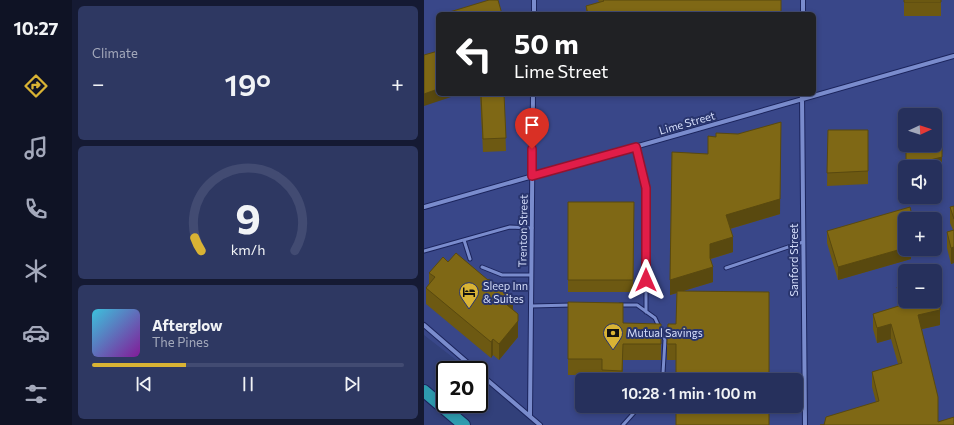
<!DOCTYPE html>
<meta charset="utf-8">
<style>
body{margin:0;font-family:Commissioner,sans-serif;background:#2e3862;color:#f1f3f6;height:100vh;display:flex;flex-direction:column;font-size:15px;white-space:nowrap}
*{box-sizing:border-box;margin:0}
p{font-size:13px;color:#a4a9bb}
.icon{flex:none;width:22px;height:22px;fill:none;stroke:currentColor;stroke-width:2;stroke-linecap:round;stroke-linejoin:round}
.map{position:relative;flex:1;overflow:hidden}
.drawer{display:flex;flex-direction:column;gap:6px;padding:6px;background:#151a33;width:352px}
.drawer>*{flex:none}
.hud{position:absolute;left:12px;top:12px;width:380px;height:84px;border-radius:6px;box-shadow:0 2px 6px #0003,0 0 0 1px #424b72;background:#202124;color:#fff;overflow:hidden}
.needle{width:26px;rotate:86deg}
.tools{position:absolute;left:474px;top:108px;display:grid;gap:8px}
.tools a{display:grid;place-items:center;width:44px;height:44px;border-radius:6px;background:#26305c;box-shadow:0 2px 6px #0003,0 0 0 1px #424b72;font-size:20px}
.speed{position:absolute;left:12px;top:361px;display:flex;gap:8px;font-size:20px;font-weight:700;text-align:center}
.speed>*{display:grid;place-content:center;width:52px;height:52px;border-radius:50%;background:#26305c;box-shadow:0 2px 6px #0003,0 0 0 1px #424b72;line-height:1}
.speed .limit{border:2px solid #111;border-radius:6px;background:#fff;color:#111}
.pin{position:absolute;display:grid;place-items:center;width:34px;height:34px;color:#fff;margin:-41px -17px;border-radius:50% 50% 50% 0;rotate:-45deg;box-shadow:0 0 4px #0007}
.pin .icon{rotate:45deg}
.me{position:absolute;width:44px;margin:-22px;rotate:0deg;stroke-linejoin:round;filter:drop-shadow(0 0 3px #0008)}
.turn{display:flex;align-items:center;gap:14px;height:84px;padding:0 12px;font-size:18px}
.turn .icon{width:52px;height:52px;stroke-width:2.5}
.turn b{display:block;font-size:28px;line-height:34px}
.big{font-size:30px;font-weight:600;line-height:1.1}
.drawer .card{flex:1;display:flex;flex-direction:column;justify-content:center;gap:6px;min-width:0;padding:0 14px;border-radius:6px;background:#2e3862}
.drawer .dial{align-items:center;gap:0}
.dial svg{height:104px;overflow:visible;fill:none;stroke:#424b72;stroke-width:7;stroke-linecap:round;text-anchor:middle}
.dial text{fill:#f1f3f6;stroke:none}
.song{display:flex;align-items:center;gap:12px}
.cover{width:48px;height:48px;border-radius:6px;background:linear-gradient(135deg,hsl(190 70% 55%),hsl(290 70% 35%))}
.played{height:4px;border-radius:2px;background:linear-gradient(90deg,#d9b334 30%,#424b72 30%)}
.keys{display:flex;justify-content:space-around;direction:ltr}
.heat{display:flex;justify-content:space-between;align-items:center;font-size:22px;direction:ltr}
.trip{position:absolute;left:151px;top:373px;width:228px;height:40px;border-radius:6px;background:#26305c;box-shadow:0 2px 6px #0003,0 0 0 1px #424b72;font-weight:600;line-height:40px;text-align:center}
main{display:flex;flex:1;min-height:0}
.dock{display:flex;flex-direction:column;width:72px;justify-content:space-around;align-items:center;background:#0f1325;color:#a4a9bb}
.dock .icon{width:28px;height:28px}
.dock .active{color:#d9b334}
.dock b{font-size:18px;color:#f1f3f6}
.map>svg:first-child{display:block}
.built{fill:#394789;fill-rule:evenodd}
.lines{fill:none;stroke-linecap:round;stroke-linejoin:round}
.lane-casing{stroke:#1b245c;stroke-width:5}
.street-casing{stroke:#1b245c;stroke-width:6}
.highway-casing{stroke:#1b245c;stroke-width:14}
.lane{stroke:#7a8ccd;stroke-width:3}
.street{stroke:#7a8ccd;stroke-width:4}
.highway{stroke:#2e9bae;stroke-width:12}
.wall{fill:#6d5912}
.shaded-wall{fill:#59490f}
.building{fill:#7f6815;stroke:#59490f}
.route-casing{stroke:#92132f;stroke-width:10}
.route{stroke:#e11d48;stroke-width:7}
.labels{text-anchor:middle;stroke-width:4;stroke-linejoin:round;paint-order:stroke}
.street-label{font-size:11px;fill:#d4ddfa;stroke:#29356e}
.poi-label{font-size:11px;fill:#d4ddfa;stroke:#29356e;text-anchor:start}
</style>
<main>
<nav class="dock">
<b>10:27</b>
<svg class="icon active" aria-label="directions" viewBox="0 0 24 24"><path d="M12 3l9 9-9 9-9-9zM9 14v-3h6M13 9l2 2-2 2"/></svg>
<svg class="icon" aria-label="music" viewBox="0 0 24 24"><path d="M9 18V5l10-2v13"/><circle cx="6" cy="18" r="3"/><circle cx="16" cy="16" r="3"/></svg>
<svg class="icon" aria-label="phone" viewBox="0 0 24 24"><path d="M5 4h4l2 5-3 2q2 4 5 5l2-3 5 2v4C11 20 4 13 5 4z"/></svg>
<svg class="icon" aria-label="climate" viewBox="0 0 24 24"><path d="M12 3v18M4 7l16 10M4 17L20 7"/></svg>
<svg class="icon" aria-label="car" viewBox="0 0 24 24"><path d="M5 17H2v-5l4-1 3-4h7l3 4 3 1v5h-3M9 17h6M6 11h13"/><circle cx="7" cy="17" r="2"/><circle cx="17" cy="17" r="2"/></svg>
<svg class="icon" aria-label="filters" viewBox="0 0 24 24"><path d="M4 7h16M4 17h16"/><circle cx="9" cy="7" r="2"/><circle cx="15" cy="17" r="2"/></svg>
</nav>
<section class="drawer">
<div class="card"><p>Climate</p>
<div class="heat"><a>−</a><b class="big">19°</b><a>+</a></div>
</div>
<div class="card dial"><svg viewBox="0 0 100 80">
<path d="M14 69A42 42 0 1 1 86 69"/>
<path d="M14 69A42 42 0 0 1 9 59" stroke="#d9b334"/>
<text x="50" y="56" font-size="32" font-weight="700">9</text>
<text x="50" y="72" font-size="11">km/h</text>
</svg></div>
<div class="card">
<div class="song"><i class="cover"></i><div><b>Afterglow</b><p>The Pines</p></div></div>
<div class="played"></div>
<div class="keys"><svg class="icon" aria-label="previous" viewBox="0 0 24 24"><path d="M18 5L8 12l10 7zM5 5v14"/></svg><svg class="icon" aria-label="pause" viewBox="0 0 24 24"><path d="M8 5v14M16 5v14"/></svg><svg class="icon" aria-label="next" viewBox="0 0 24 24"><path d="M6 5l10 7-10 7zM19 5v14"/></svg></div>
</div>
</section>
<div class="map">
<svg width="530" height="425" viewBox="0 0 530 425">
<rect width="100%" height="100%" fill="#32407a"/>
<path class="built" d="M0 0H530V425H119L106 416 55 377V370H45L0 335ZM14 14H390V94H14ZM481 115H511V145H481ZM481 167H511V197H481ZM481 219H511V249H481ZM481 271H511V301H481ZM158 380H372V406H158Z"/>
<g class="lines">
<defs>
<path id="lane" d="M212 147 222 188V312
M40 240 46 259
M0 251 86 227 108 228
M58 267 78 275H107
M302 268 379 242
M196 305H213L231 318 241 340 239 373 235 380
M107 306 148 305
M199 425 216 406"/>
<path id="street" d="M110 14V0
M379 14V0
M378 94 381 425
M0 207 530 56
M0 325 52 370
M55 373 116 425
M106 416 109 94"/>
<path id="highway" d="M0 391 40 425"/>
</defs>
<use href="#lane" class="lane-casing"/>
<use href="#street" class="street-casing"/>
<use href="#highway" class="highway-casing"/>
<use href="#lane" class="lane"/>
<use href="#street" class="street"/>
<use href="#highway" class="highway"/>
</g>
<path class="wall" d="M174 0H357V14H162V6L175 2Z
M480 0H517V16H480Z
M56 94H80L82 151 59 152Z
M404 130H444V184L403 186Z
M248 152 356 214 306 229 309 252 287 259 289 282 259 291 252 360H243V344L252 324 253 293 246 295Z
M144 202H210L209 292H144Z
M530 206V263L527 264 523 248V232L529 230 526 223V207Z
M403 231 495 249V250L487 253V259L414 280 403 243Z
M24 262 89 309 94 337 75 360 69 355 67 358 2 304V288L5 284V273Z
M473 287 516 325 498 329 514 422 530 425H400L452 402 448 387V372L474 364 467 339 453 343 449 329V314L474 306 473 302Z
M144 302 199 323 237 340V360H199L198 380H178V375H144Z"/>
<path class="shaded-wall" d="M14 89V94H36L0 106V94Z
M357 122 356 214 302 230V215Z
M518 157V166L511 167H482V166Z
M309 237V252L286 259V244Z
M530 247V263L527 264V248Z
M481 248V249H495V250L487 253V259L414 280V267Z
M289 267V282L246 295V280Z
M89 298V314L83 305Z
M516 310V325L494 330V315Z
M94 321V337L75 360V344Z
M467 324V339L453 343V328Z
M69 339V355L67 358V342Z
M199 344V360L198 380V371Z"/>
<path class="building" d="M65 0H74L78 14H19Z
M179 0H357V14H164L162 6 180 1Z
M480 0H517V2H480Z
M14 51V89L0 94V55Z
M57 94H80L82 138 59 139Z
M357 122 356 199 302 215 309 237 286 244V258L289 267 246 280 248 152 284 154V136L292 137V133L314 134Z
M511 128 518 129V157L482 166V145H511Z
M404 130H444V171L403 173Z
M144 202H210L209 280H144Z
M530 206V219L526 207Z
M486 207 489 219H481V248L414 267 403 231Z
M530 230V247L527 248 523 232Z
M32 253 64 280 65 279 89 298 83 305 94 314V321L75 344 69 339 67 342 2 288 11 277 5 273 19 257 24 262Z
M515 272 516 310 494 315 514 397V422L530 417V425H396H400L402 417 455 401 448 372 478 363 467 324 453 328 449 314 478 305 473 287 481 284V301H511V275Z
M253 291 345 292V380H252V344H243L244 324H252Z
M144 302 199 303V323L237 324V344H199L198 371 178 370V359H144Z
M252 406H345V425H252Z"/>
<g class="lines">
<defs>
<path id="route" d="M108 149V176L212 147 222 188V280"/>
</defs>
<use href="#route" class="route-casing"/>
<use href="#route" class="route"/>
</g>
<defs>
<symbol id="hotel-pin" viewBox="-11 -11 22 30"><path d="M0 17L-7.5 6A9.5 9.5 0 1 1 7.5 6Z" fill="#d9b334" stroke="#29356e"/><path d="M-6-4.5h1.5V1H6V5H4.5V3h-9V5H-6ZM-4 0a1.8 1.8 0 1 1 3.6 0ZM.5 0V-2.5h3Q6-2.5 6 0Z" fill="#111"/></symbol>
<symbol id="bank-pin" viewBox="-11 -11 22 30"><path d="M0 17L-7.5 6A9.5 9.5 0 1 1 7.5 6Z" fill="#d9b334" stroke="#29356e"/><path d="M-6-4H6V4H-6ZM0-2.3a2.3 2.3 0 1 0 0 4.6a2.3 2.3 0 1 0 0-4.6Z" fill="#111"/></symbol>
</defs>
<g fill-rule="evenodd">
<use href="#hotel-pin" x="34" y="281" width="22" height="30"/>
<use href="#bank-pin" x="178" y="322" width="22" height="30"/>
</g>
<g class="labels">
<g class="street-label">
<text transform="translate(263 123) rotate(-16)" y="4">Lime Street</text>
<text transform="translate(99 231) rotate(-89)" y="4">Trenton Street</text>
<text transform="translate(370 260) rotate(-90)" y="4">Sanford Street</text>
</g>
<g class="poi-label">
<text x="59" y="290">Sleep Inn<tspan x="59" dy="13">&amp; Suites</tspan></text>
<text x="203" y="337">Mutual Savings</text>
</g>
</g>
</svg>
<div class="tools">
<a><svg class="needle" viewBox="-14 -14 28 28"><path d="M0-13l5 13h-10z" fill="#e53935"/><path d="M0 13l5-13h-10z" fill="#a4a9bb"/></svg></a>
<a><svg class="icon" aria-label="sound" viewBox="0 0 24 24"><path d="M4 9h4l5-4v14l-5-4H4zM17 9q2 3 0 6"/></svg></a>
<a>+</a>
<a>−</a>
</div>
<div class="speed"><div class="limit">20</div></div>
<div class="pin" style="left:108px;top:149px;background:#d93025"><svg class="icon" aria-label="arrive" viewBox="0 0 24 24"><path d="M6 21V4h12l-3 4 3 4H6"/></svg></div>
<svg class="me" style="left:222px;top:280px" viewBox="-20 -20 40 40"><path d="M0-17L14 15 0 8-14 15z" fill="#e11d48" stroke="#fff" stroke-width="4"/></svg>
<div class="trip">10:28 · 1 min · 100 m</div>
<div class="hud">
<div class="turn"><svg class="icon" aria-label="left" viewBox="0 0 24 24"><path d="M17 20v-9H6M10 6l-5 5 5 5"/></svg><div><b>50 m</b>Lime Street</div></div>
</div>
</div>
</main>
